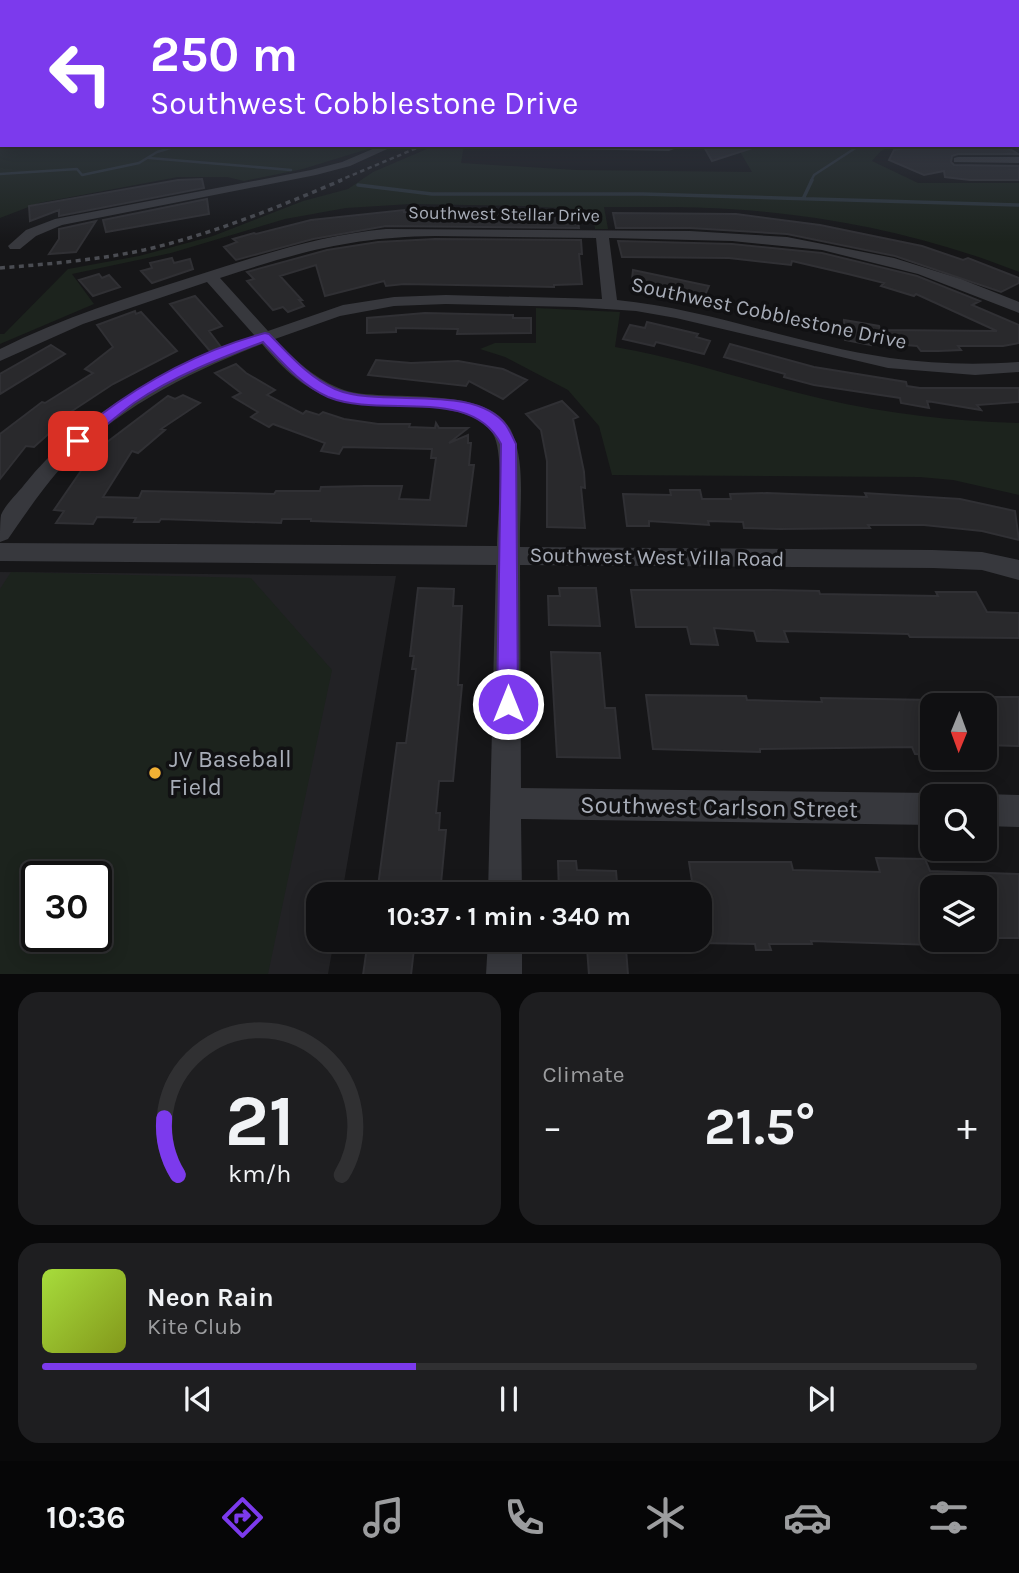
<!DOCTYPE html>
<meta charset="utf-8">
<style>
body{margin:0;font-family:Karla,sans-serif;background:#1e1e20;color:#f1f3f6;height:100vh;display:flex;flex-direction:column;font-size:26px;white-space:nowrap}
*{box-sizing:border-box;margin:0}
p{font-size:23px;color:#9c9d9f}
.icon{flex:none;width:38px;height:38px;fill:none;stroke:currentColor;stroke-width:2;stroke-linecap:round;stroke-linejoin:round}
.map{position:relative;height:974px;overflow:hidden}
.sheet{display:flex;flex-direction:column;gap:18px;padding:18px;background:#09090a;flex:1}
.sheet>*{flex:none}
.hud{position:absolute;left:0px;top:0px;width:1020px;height:147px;box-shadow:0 4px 18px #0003,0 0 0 2px #303032;background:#7c3aed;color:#fff;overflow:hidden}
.needle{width:46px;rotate:181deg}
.fabs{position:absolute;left:920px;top:693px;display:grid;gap:14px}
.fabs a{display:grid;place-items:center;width:77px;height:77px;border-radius:14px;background:#101012;box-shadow:0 4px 18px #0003,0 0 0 2px #303032;font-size:35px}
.speed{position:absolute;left:21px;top:861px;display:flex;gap:14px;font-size:35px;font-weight:700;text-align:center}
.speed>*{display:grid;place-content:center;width:91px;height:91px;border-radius:50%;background:#101012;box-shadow:0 4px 18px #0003,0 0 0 2px #303032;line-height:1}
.speed .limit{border:4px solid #111;border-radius:10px;background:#fff;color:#111}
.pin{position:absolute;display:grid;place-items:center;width:60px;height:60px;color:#fff;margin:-30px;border-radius:14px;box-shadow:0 4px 10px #0006}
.me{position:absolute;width:77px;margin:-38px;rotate:0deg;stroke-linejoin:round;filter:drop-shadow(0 0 5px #0008)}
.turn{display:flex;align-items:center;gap:24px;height:147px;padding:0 35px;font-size:32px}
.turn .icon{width:91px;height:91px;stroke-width:2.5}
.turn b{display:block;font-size:49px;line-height:60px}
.big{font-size:52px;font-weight:700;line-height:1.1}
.sheet .widget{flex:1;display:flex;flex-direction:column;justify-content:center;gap:10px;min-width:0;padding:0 24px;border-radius:21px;background:#1e1e20}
.sheet .dial{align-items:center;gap:0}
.dial svg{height:182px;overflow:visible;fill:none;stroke:#303032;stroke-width:7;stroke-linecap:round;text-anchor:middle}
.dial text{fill:#f1f3f6;stroke:none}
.song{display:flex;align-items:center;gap:21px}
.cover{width:84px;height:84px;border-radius:10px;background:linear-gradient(135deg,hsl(80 70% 55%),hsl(70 70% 35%))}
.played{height:7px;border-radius:4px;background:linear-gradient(90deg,#7c3aed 40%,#303032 40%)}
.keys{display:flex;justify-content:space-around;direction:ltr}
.heat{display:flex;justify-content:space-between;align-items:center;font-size:38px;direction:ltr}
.sheet .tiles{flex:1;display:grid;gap:18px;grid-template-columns:1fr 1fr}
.widget:last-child{grid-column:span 2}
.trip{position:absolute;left:306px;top:882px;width:406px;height:70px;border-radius:21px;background:#101012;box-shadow:0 4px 18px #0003,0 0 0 2px #303032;font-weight:700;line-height:70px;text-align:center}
.tabs{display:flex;height:112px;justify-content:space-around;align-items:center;background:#060607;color:#9c9d9f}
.tabs .icon{width:49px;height:49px}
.tabs .on{color:#7c3aed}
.tabs b{font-size:32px;color:#f1f3f6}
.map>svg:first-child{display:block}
.built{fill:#222225;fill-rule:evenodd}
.green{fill:#1c231d;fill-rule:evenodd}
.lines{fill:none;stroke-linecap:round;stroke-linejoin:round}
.stream-far1{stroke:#2c353c;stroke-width:2.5}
.stream{stroke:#2c353c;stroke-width:3.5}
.building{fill:#29292c;stroke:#303034;stroke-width:2}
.minor{fill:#37383d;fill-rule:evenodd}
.rail-far1{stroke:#4a4c52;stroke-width:2.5;stroke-dasharray:4.5 3.5;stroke-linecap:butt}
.rail{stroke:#4a4c52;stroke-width:3.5;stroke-dasharray:5 4.5;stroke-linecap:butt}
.route{fill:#7c3aed;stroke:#51269a;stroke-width:2}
.poi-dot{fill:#f2b134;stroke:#111113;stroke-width:2.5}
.labels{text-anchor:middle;stroke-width:7;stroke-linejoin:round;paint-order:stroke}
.far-street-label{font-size:18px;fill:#a8adb8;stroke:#111113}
.street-label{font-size:21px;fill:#a8adb8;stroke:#111113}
.near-poi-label{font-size:24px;fill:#a8adb8;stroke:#111113;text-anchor:start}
.near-street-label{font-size:24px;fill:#a8adb8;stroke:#111113}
</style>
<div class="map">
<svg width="1019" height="975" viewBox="0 0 1019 975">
<rect width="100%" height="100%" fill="#161618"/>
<path class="built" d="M0 572 396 576 342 894H318V940H334L328 974 0 975ZM37 877H96V936H37Z"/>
<path class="green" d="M0 133 2 145H349L368 149 303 169 244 181 227 177H178L39 203 0 218Z
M436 145H464L461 163 577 170 752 172 736 145H892L881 151 872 161 918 183H1019V272C931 237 837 217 744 210 697 206 651 207 604 207L608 229H595L592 210 524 206 411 204 346 208 285 219 171 253 72 274 94 304 0 344V334H4L68 269 139 256 213 236 303 201 348 189 373 172Z
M536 308 620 312 615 347C686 359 753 383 823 399 888 414 952 421 1019 423V495L953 480 920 477 612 475 599 426 568 390 505 357 480 349 495 343H536Z
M11 572 251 578 332 670 268 974H0V589ZM37 877H96V936H37Z"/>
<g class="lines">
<path class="stream-far1" d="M149 158 291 170
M0 174 77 169 82 175 139 163 157 152 180 145
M811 181 814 175 860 145"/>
<path class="stream" d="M358 185 432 194H643L1019 205
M804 197 812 180"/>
</g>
<path class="building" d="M703 145H751L752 148 712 161Z
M920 145 1010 149 1018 154H958L952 156 951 162 954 165 1019 166V180H970L945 177 944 171 924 175 889 160 894 150Z
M202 179 204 188 59 216V210L30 221 29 206 178 180Z
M207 199 209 214 106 232 103 220Z
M404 210V212L577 215 579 228 386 226 313 239 236 260 224 247 237 242 233 239 254 233 256 234 311 220Z
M613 213 736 214 820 225 922 246 963 260 968 258 1019 278V283L1001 292 895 256 787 234 690 228H616Z
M96 221 76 252 49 254 59 239V229Z
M435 239 581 240 582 254H579L582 284 554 285V287L404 284 386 286 384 281 325 296 316 265 280 276 302 300H299L304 306 288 312 283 307 273 310 247 281 254 279 247 272 327 250 378 242Z
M618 241 732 244 822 253 917 276 980 301 972 305 1019 325V343L1003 346H958L961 350 938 351H921L917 346 871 342V345L845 340 844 320 879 326 880 330 997 331 916 294 914 296 881 286 884 283 848 274 792 261 791 265 729 258 622 257Z
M172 258 174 263 190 259 193 269 152 283 141 271 152 268 150 263Z
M633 270 709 286 702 302 686 297 685 300 644 294V291L631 289Z
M99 274 102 278 109 275 120 287 93 296 79 280Z
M195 296 222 326 209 331 221 347 210 351 170 304Z
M135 311 136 314 141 312 177 351 113 384 60 419 64 420 34 447 26 446 0 479V434L42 402 45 403 93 373 85 369 113 347 97 325Z
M425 313 513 315V318H531V333L457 334 458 329 396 328V332L367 333V318Z
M647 322 698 334 696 337 710 341 704 354 656 342 654 346 623 339 630 325 645 328Z
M730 344 814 367 906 382 907 386 920 388H1019V402L977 405 981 410 927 401 929 408 901 403 900 398 814 385 784 377 785 374 724 357Z
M51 345 65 354 0 394V374Z
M376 360 411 363 458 361 503 369 527 380 503 399 469 381 466 386 368 375Z
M236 364 246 373 275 390 267 395 303 414 306 411 319 415 323 412 344 419 378 424H410L409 427 435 428 436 423 439 428H468L449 443 468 435V443H471L469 465H474L466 526 311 521V519H282L281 523 161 519 159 522H134L136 518 97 517 93 524 56 523 64 511 54 510 94 452 168 396 175 399 183 395 200 403 161 429 165 430 138 453 132 451 103 497 139 498 142 491 274 494 276 491H320L321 487 365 486H402L399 499 430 500 436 458H431L432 449 343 447 339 454 321 451 325 443 273 424 269 427 251 417 258 412 233 397 241 393 215 373Z
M562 401 578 417 573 419 584 472 585 488 581 487 585 528 547 527V461L541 430 526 414Z
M670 490H700L702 499H731L730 494 767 493 867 497 865 493 960 499 1015 511 1019 540 982 531 924 525H868L870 528 780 529 744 528 743 522 708 521 709 525 649 521V526H627L623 494 671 495Z
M418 588 454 589 453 606H462L458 685H462L453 781H439L436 813H440L439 830H446L440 894H377L397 743H406L416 669H412L414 656H410Z
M559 588H596L600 626 549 625 548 596H560Z
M631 590H771L819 591 820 594 938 596 936 592H976L987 612 1019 613V638L910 637 908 634 784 631 788 642 757 641 754 631 714 628 718 645 691 644 687 627H636Z
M551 652 600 653 605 708H615L620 758 557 757Z
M646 695 746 696 747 700 822 702 821 698 933 700V755L915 754 912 747 760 749V752L653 749Z
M985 697H1019V746L985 745Z
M876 858 925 859 930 871 1019 874V938H985V887H933V945L811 941 812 944H769L771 950H756L755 944 700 943V894H694L689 862H791L793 870 880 872Z
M558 861H576L577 870 616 871 618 894H559Z
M368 940H415L411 975H363Z
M587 948 626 949 628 975H589Z"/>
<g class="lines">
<path class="minor" d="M1018 105H1019V109H1018Z
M1018 138H1019V144H1018Z
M382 145H396L350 166 316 175 62 225 36 236 20 249H10L8 246 26 230 55 219 311 170 342 162Z
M506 145H684L669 151 511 148Z
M958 157H1019V163L954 162V158Z
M386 229 690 231 787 237 894 258 961 279 1019 302V313L918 274 822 250 732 241 609 238 617 300C710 309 798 345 890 358 934 364 975 365 1019 362V372L975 375 888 368 676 318 636 311 576 307 446 304 394 306 340 316 275 339C295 360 316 380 344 390 386 404 493 381 513 435 526 468 519 511 520 547L933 550 982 552 1019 560V580L982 570 933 568 520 565 521 788 933 793 940 796H933V825L521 819 522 894H488L496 565 0 561V543L497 546C497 522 505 453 493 434 470 395 378 412 339 401 307 392 283 369 262 344 188 373 113 410 59 470 40 492 24 516 8 539L0 542C0 534 0 522 1 515 5 505 17 494 24 485 83 411 168 368 255 336L207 282 83 324 0 361V349C62 318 128 297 195 276 258 256 320 235 386 229ZM435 236 596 238 602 299 446 295 394 297 343 305 268 331 220 278C299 252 352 237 435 236Z
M985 794 1019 795V827L985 826V796H981Z
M488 940H522V975H486Z"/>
<path class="rail-far1" d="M338 181 424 145"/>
<path class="rail" d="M0 268C48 264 97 260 144 250 213 234 278 207 342 180"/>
</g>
<linearGradient id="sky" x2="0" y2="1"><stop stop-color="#0c0c0d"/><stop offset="0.43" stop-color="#363c48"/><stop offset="1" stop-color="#363c48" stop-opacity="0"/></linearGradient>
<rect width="1019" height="242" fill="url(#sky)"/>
<path class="route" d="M265 333 269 334C290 355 308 377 335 389 382 409 473 382 506 425 510 431 513 438 516 444L518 704 515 711 508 714 500 711 497 704 501 444C471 385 382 419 328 397 301 385 283 363 263 342 218 359 174 376 134 403 116 416 100 431 83 444L78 446 70 441C77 431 90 424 99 416 148 379 206 349 265 333Z"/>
<circle class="poi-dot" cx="155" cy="773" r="7"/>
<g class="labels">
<g class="far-street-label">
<text transform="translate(504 214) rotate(1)" y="6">Southwest Stellar Drive</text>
</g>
<g class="street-label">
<text transform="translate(769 313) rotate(12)" y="7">Southwest Cobblestone Drive</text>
<text transform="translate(657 557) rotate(1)" y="7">Southwest West Villa Road</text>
</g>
<g class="near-poi-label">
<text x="169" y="767">JV Baseball<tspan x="169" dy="28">Field</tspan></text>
</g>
<g class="near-street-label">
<text transform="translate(719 807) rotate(1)" y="8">Southwest Carlson Street</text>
</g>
</g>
</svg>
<div class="fabs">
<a><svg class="needle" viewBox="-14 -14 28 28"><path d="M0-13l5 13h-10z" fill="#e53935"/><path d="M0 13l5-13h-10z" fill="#9c9d9f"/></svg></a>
<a><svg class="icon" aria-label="search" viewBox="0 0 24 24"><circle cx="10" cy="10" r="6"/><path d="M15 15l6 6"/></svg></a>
<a><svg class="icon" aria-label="layers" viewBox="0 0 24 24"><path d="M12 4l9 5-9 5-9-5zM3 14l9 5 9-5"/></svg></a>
</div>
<div class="speed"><div class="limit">30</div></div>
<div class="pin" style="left:78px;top:441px;background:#d93025"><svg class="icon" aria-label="arrive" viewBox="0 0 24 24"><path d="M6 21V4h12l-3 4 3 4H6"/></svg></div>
<svg class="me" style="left:508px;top:704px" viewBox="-20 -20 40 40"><circle r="17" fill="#7c3aed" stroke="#fff" stroke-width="3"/><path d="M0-11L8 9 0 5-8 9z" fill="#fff"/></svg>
<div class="trip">10:37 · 1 min · 340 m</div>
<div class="hud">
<div class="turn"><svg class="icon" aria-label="left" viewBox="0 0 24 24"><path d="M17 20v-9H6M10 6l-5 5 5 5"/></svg><div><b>250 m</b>Southwest Cobblestone Drive</div></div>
</div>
</div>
<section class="sheet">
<div class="tiles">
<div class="widget dial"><svg viewBox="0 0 100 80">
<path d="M14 69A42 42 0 1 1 86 69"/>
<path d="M14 69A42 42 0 0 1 8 44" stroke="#7c3aed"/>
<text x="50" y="56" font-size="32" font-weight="700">21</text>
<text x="50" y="72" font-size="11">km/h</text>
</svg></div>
<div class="widget"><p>Climate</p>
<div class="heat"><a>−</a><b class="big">21.5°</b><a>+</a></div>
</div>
<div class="widget">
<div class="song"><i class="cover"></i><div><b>Neon Rain</b><p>Kite Club</p></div></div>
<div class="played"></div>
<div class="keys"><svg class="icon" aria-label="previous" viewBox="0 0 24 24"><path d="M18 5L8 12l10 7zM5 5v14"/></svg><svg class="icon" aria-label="pause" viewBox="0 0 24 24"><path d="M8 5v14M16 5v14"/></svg><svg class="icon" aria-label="next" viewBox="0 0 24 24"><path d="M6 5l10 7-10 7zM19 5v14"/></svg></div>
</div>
</div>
</section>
<nav class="tabs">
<b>10:36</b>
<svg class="icon on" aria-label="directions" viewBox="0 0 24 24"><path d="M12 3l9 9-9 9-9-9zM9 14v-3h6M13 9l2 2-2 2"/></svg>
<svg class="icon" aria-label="music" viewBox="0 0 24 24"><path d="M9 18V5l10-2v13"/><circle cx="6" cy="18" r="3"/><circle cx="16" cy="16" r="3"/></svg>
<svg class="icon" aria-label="phone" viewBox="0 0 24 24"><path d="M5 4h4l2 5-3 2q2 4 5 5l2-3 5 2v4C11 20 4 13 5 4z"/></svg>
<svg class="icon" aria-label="climate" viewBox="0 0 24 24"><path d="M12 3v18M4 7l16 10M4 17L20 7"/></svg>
<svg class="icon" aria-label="car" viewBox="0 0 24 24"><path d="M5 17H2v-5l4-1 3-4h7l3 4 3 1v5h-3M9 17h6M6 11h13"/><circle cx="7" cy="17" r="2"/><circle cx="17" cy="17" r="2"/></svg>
<svg class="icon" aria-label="filters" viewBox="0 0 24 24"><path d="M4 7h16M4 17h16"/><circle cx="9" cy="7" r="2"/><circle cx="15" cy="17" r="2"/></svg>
</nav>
